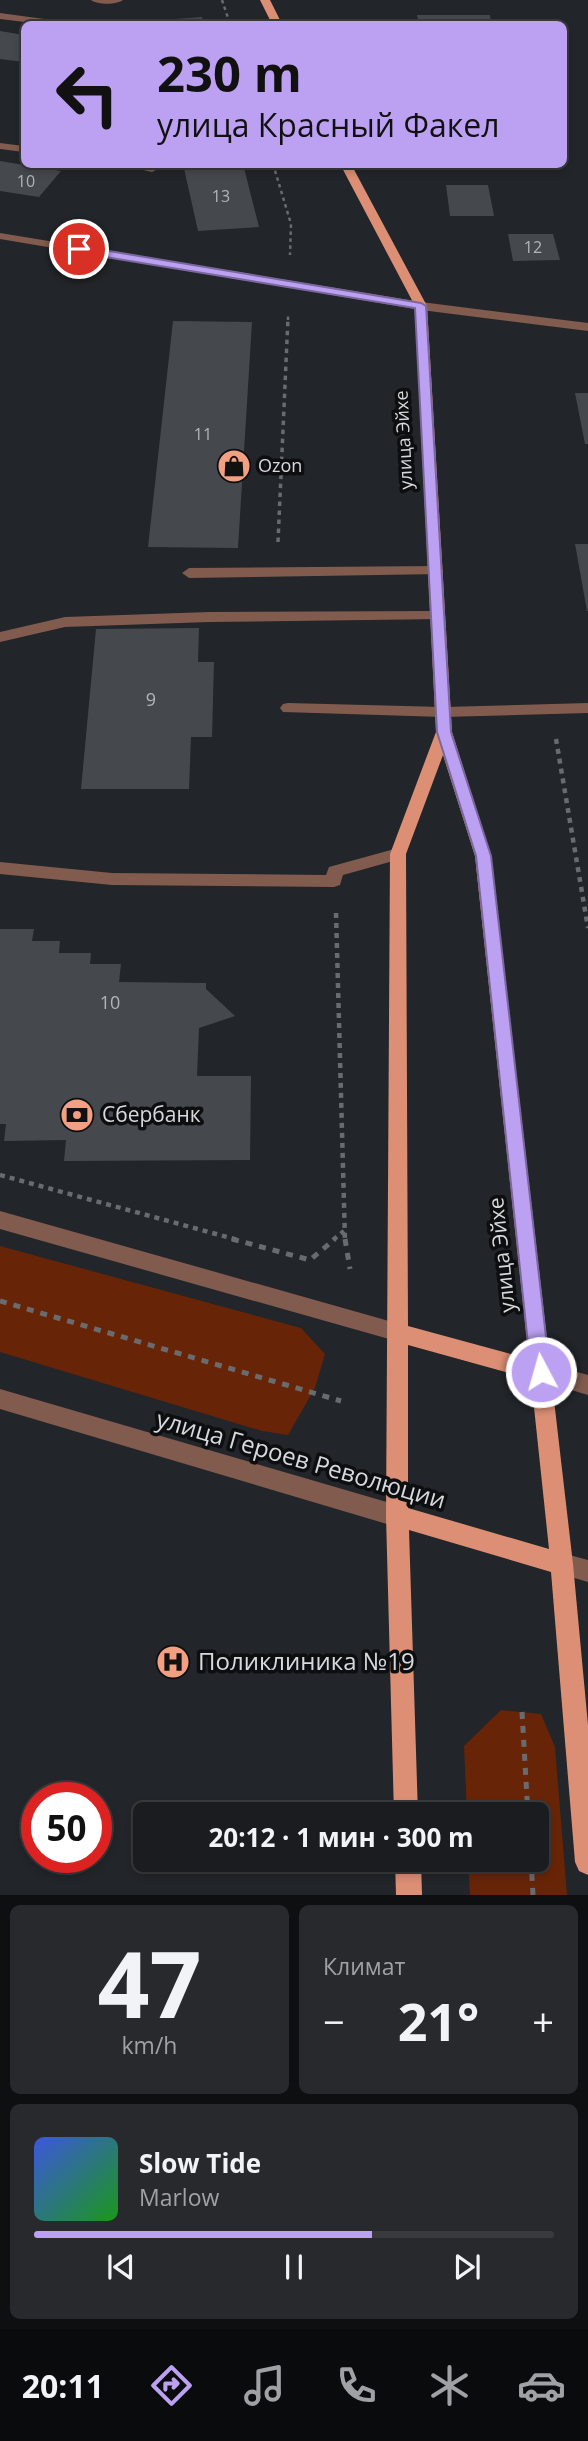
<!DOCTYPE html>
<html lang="ru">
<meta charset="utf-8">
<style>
body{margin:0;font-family:"Open Sans",sans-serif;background:#27292c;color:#f1f3f6;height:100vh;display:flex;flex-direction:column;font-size:26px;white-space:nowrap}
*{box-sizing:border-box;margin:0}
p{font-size:23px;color:#9fa1a4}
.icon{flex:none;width:38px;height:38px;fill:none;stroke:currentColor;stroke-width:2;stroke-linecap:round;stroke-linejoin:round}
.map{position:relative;height:1895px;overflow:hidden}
.side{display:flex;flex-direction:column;gap:10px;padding:10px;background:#0e0f11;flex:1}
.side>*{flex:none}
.banner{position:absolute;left:21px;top:21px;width:546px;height:147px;border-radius:10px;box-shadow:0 4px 10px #0003,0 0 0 2px #383a3d;background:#bca0f2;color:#111;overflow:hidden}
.speed{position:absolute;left:21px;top:1782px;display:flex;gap:14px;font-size:35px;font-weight:700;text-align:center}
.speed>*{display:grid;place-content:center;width:91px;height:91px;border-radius:50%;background:#1a1c1f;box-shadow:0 4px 10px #0003,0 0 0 2px #383a3d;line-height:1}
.speed .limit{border:10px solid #d22;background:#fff;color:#111}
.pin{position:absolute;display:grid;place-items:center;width:60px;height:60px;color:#fff;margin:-30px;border:4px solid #fff;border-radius:50%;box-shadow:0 2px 7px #0007}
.me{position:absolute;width:77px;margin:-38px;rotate:354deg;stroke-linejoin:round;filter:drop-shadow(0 0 5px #0008)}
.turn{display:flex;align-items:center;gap:24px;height:147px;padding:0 21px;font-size:32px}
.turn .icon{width:91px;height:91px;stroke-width:2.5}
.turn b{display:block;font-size:49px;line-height:60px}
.big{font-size:52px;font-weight:700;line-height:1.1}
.side .card{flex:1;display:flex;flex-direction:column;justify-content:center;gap:10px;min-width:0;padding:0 24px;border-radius:10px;background:#27292c}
.side .dial{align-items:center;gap:0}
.dial b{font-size:91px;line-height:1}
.song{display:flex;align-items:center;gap:21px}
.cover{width:84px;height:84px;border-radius:10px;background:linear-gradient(135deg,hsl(230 70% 55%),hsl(120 70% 35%))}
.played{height:7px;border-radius:4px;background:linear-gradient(90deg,#bca0f2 65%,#383a3d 65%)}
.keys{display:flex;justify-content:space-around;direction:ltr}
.heat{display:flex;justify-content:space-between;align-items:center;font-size:38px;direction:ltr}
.side .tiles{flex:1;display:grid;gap:10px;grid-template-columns:1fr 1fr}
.card:last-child{grid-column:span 2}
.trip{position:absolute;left:133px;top:1802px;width:416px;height:70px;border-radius:10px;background:#1a1c1f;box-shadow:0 4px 10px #0003,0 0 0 2px #383a3d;font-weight:700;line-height:70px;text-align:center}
.tab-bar{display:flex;height:112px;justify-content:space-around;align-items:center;background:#0a0b0c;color:#9fa1a4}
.tab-bar .icon{width:49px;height:49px}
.tab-bar .current{color:#bca0f2}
.tab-bar b{font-size:32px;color:#f1f3f6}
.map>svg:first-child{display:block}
.green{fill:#682407}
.building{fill:#45494d}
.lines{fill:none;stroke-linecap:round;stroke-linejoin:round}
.path-far3{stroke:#696c6f;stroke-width:2.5;stroke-dasharray:3.5 3.5;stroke-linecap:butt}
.path-far2{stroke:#696c6f;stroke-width:3.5;stroke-dasharray:4.5 4.5;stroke-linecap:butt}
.path-far1{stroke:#696c6f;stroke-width:4.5;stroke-dasharray:5 5;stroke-linecap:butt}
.path{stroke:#696c6f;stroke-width:5;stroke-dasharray:7 7;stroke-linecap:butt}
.minor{fill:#815b4e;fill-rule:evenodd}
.major{fill:#dc8f74;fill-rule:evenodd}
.route{fill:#bca0f2;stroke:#7a689d;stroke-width:2}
.labels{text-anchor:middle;stroke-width:7;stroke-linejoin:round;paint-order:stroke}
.far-number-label{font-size:16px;fill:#b2b5b8}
.far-street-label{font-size:18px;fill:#d7d9dc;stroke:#0d0e10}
.far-poi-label{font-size:18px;fill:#d7d9dc;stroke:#0d0e10;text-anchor:start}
.number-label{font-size:18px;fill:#b2b5b8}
.poi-label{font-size:21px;fill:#d7d9dc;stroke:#0d0e10;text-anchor:start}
.street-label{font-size:21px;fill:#d7d9dc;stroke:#0d0e10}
.near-street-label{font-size:24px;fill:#d7d9dc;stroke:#0d0e10}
.near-poi-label{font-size:24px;fill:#d7d9dc;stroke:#0d0e10;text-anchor:start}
</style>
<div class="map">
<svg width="588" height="1895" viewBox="0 0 588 1895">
<rect width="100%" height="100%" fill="#222529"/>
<path class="green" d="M0 1246 301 1328 325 1354 315 1388 288 1435 262 1431 0 1352Z
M501 1710 541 1714 555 1747 567 1895H470L468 1860H537V1815H467L464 1746Z"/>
<path class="building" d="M417 15H490L491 24H419Z
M202 17 204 24H150L149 21Z
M0 31 24 35V62L0 59Z
M0 161 61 171 39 197 0 191Z
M183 164H243L259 227 198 231Z
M446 185H488L494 216H450Z
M508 234H553L560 260 513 261Z
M173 321 252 322 238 548 148 547Z
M575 393H588V444H585Z
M575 544H588V611H587Z
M199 628 198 662H214L212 737H191L189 789H81L96 629Z
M0 929H34L32 941H60L59 953H91L90 964H121L119 982 206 983V989L235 1016 199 1028 197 1076H251L250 1160 64 1161 66 1140 4 1141 6 1124H0Z"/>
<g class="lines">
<path class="path-far3" d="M222 0 230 24
M273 164 291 224 290 255
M288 320V313"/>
<path class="path-far2" d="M278 542 288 318"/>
<path class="path-far1" d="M556 739 588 928
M336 913 345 1240
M0 1175 238 1240
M333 1240 344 1231"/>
<path class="path" d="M232 1239 310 1260 335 1239
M345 1239 350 1269
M0 1301 341 1401
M522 1712 528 1815
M531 1860 533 1895"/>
<path class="minor" d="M91 0H123C116 5 98 5 91 0Z
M0 13 59 21 64 24H41L0 19Z
M0 143 24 146V152L0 149Z
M116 164H156L158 169 152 172Z
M0 233 421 302 588 323V331L421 310 0 239Z
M436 566 443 571 441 574 189 578 182 573 189 568Z
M438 611 443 613 445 616 443 619 209 622 65 627 0 642V632L65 617 209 612Z
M288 703 443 707 588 703V713L443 717 283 712 280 708 283 704Z
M398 848 406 854 404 858 343 875 340 885 334 887 112 885 0 874V862L112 873 326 875 329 867Z
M0 1211 396 1323 403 1325 406 1332 403 1339 396 1341 0 1229Z
M541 1362 588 1375V1395L534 1379 530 1372 534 1365Z
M0 1389 397 1505 405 1508 408 1516 405 1524 397 1527 0 1409Z
M562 1553 588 1560V1582L554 1572 551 1564 554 1556Z"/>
<path class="major" d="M260 0H270L282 24H272Z
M340 164H351L427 306 452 732 491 856 573 1564 588 1725V1875L579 1871 575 1862 551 1572 409 1530 418 1815H394L386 1516 390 854 436 732 415 306ZM443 755 475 856 529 1359 408 1326 406 854ZM408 1345 531 1379 549 1549 408 1508Z
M395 1860H421L422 1895H396Z"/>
</g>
<path class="route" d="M79 246 421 303 426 306 451 732 491 856 550 1372 548 1379 541 1381 534 1379 531 1372 476 856 437 732 415 308 75 252 73 249Z"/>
<defs>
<symbol id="shop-disc" viewBox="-11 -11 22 22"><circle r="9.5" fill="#f3a082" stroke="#0d0e10"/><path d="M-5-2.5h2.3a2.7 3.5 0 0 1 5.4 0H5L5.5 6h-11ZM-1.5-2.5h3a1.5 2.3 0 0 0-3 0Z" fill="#111"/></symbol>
<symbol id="bank-disc" viewBox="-11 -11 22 22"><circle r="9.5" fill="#f3a082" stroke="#0d0e10"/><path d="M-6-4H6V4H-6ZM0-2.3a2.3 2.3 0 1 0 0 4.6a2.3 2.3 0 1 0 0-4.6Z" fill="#111"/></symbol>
<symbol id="hospital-disc" viewBox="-11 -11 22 22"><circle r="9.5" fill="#f3a082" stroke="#0d0e10"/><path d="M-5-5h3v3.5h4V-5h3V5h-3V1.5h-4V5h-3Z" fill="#111"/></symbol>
</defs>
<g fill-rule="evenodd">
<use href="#shop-disc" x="215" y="447" width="38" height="38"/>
<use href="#bank-disc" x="58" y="1096" width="38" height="38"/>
<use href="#hospital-disc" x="154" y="1643" width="38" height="38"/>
</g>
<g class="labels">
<g class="far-number-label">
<text x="26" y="187">10</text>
<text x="221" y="202">13</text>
<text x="533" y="253">12</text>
<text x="203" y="440">11</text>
</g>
<g class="far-street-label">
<text transform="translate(404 440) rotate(-93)" y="6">улица Эйхе</text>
</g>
<g class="far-poi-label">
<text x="258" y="472">Ozon</text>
</g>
<g class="number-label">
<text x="151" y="706">9</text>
<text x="110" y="1009">10</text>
</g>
<g class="poi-label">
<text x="102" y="1122">Сбербанк</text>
</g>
<g class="street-label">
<text transform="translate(502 1255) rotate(-96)" y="7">улица Эйхе</text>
</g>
<g class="near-street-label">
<text transform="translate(301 1460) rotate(16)" y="8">улица Героев Революции</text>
</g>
<g class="near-poi-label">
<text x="198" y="1670">Поликлиника №19</text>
</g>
</g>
</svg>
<div class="speed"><div class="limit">50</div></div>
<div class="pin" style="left:79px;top:249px;background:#d93025"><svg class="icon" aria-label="arrive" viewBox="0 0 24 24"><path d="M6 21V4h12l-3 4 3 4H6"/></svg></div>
<svg class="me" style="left:541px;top:1372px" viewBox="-20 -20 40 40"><circle r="17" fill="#bca0f2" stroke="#fff" stroke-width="3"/><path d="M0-11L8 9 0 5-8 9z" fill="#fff"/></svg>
<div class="trip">20:12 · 1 мин · 300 m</div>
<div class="banner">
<div class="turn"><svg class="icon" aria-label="left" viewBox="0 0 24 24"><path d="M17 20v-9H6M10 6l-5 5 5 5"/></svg><div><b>230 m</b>улица Красный Факел</div></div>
</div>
</div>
<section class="side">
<div class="tiles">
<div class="card dial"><b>47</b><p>km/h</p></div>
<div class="card"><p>Климат</p>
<div class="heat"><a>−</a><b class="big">21°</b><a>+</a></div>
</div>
<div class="card">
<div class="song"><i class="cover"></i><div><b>Slow Tide</b><p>Marlow</p></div></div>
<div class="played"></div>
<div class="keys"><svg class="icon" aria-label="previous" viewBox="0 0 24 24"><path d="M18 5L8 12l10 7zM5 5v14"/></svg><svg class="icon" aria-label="pause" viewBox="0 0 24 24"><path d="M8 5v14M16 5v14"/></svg><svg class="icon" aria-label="next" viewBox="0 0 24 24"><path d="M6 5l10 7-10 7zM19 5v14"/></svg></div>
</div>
</div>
</section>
<nav class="tab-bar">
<b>20:11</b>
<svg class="icon current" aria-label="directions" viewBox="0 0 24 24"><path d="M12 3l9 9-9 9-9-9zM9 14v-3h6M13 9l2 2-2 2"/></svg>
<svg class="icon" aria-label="music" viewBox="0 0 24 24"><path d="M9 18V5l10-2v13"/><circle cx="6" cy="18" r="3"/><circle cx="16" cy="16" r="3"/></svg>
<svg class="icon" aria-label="phone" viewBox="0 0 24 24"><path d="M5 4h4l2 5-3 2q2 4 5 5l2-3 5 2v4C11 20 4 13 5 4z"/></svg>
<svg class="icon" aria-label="climate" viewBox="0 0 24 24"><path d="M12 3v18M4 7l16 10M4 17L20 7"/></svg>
<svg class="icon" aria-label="car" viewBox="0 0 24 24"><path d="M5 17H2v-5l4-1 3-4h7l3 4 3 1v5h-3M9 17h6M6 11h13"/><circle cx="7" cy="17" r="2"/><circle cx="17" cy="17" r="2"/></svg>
</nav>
